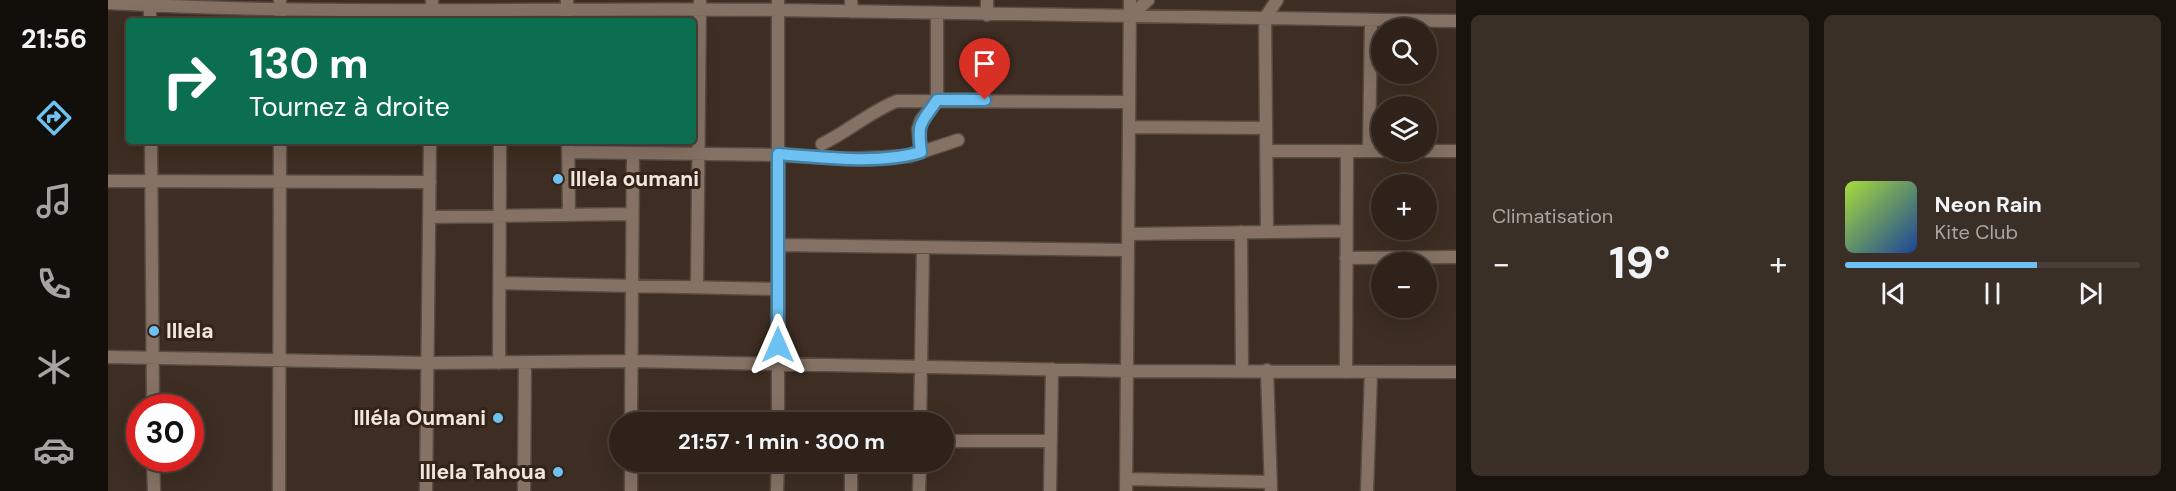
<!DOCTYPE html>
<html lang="fr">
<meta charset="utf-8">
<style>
body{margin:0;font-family:"DM Sans",sans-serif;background:#3a2f27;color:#f1f3f6;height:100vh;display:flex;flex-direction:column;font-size:22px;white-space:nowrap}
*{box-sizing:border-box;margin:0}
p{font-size:20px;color:#a7a4a2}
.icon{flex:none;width:33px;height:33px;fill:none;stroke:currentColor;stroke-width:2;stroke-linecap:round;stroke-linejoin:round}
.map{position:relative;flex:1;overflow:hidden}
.drawer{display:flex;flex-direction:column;gap:15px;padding:15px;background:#19130e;width:720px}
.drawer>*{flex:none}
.top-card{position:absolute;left:18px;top:18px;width:570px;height:126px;border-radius:6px;box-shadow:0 6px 24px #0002,0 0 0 2px #493f39;background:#0b6e4f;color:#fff;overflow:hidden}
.buttons{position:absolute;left:1263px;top:18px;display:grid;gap:12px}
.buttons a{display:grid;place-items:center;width:66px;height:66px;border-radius:50%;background:#2e221a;box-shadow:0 6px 24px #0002,0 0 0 2px #493f39;font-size:30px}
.speed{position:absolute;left:18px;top:394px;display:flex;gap:12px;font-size:30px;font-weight:700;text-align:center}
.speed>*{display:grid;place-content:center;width:78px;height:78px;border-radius:50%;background:#2e221a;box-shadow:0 6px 24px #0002,0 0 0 2px #493f39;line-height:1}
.speed .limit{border:9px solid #d22;background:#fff;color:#111}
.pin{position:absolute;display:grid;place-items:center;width:51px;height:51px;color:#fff;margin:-62px -26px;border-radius:50% 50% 50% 0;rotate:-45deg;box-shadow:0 0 6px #0007}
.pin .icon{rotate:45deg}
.me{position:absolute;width:66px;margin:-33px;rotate:0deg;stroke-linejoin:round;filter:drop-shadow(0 0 4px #0008)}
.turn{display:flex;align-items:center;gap:21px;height:126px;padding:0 24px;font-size:27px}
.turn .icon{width:78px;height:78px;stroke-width:2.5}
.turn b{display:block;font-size:42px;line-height:51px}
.big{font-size:45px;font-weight:700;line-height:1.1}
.drawer .widget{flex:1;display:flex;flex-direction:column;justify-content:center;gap:9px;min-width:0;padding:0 21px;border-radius:9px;background:#3a2f27}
.song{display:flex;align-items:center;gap:18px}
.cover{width:72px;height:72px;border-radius:9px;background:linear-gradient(135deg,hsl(80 70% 55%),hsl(220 70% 35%))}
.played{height:6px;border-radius:3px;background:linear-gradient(90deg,#6ec2f3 65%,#493f39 65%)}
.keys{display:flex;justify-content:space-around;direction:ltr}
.heat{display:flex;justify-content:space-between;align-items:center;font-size:33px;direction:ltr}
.drawer .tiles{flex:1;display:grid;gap:15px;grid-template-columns:repeat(2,1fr)}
.trip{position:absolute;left:501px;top:412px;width:345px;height:60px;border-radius:30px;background:#2e221a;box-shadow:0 6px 24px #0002,0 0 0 2px #493f39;font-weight:700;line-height:60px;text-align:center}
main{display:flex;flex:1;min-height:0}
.dock{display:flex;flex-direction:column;width:108px;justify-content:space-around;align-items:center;background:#120e0a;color:#a7a4a2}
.dock .icon{width:42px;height:42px}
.dock .active{color:#6ec2f3}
.dock b{font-size:27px;color:#f1f3f6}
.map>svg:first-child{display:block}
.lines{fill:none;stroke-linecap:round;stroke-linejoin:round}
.minor-casing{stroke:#594b41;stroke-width:15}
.minor{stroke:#857265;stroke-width:12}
.route-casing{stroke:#487e9e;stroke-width:15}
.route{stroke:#6ec2f3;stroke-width:10}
.poi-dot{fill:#6ec2f3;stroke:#332318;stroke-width:2}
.labels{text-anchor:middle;stroke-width:6;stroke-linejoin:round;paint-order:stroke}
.poi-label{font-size:21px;font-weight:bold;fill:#f0e6de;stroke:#332318;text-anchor:start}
</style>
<main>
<nav class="dock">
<b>21:56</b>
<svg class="icon active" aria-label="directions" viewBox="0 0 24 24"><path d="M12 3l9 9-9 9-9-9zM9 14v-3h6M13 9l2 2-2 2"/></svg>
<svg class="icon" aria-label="music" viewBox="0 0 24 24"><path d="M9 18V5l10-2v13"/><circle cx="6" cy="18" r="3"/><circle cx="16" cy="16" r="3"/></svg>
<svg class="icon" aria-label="phone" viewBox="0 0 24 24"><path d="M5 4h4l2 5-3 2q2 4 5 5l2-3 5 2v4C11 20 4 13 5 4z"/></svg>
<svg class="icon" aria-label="climate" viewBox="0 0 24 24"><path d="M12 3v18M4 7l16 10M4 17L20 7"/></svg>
<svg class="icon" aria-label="car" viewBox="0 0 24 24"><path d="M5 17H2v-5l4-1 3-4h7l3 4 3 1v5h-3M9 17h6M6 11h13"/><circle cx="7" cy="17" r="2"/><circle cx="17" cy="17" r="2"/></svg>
</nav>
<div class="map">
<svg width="1348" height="491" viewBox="0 0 1348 491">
<rect width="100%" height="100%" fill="#3d2d22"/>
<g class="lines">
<defs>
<path id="minor" d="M42 0V21
M459 0V21
M743 0 744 12
M0 3C224 16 447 7 671 10 896 13 1122 19 1348 21
M879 15V0
M1021 18 1040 0
M172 21V0
M324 21V0
M1021 127 1158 128
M43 141 45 408
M460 141 461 215
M714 144C740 132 761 112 789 101L1021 102
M1158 151H1274
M1261 151 1263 20
M1318 151H1348
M460 152 670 155 740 159 802 156 850 140
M813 152 810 129 813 120 829 100V15
M0 181 322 182
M321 217 524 214
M1133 232 1134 370
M1159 232 1157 18 1169 0
M1020 234 1238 231
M670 245 1020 250
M1238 258 1348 257
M392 283 670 289
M589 287 592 0
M0 357 319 363 523 361 1019 371 1348 372
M391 363 392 141
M1159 370 1163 491
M1238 372 1239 152
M523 423 525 153
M670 423V0
M812 423 815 247
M836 441H943
M45 459 46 491
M743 462V491
M1018 479 1163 482
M171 491 172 141
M318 491 322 141
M416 491 417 362
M523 491V462
M669 491 670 462
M811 491 812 462
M942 491 944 369
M1018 491 1022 0
M1259 491 1263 372"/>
</defs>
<use href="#minor" class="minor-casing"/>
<use href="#minor" class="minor"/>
</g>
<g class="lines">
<defs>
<path id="route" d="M670 345V154C713 157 771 165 813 152 809 120 813 125 829 100H877"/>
</defs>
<use href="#route" class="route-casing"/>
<use href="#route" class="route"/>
</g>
<g class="poi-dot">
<circle cx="450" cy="179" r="6"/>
<circle cx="46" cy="331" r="6"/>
<circle cx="390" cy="418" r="6"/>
<circle cx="450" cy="472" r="6"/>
</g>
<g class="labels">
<g class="poi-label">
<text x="462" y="186">Illela oumani</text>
<text x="58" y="338">Illela</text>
<text x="378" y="425" text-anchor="end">Illéla Oumani</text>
<text x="438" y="479" text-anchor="end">Illela Tahoua</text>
</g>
</g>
</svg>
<div class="buttons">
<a><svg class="icon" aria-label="search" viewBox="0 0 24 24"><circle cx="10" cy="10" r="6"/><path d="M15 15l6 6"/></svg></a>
<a><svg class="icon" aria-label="layers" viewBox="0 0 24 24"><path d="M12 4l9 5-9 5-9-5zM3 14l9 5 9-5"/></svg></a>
<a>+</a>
<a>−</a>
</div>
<div class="speed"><div class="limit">30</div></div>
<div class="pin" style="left:877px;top:100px;background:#d93025"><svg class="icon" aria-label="arrive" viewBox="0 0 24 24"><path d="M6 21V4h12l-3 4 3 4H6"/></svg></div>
<svg class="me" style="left:670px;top:345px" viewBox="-20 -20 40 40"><path d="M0-17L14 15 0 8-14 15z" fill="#6ec2f3" stroke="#fff" stroke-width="4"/></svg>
<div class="trip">21:57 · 1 min · 300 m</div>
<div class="top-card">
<div class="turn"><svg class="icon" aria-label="right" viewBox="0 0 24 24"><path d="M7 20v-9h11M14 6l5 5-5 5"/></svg><div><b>130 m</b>Tournez à droite</div></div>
</div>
</div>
<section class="drawer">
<div class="tiles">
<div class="widget"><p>Climatisation</p>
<div class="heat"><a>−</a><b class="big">19°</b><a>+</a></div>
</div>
<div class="widget">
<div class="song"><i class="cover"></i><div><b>Neon Rain</b><p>Kite Club</p></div></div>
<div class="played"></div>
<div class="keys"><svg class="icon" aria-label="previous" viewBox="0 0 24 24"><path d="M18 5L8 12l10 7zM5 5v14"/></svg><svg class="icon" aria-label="pause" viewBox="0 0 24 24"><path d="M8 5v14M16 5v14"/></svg><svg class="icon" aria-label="next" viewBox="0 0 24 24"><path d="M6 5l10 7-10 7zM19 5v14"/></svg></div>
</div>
</div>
</section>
</main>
